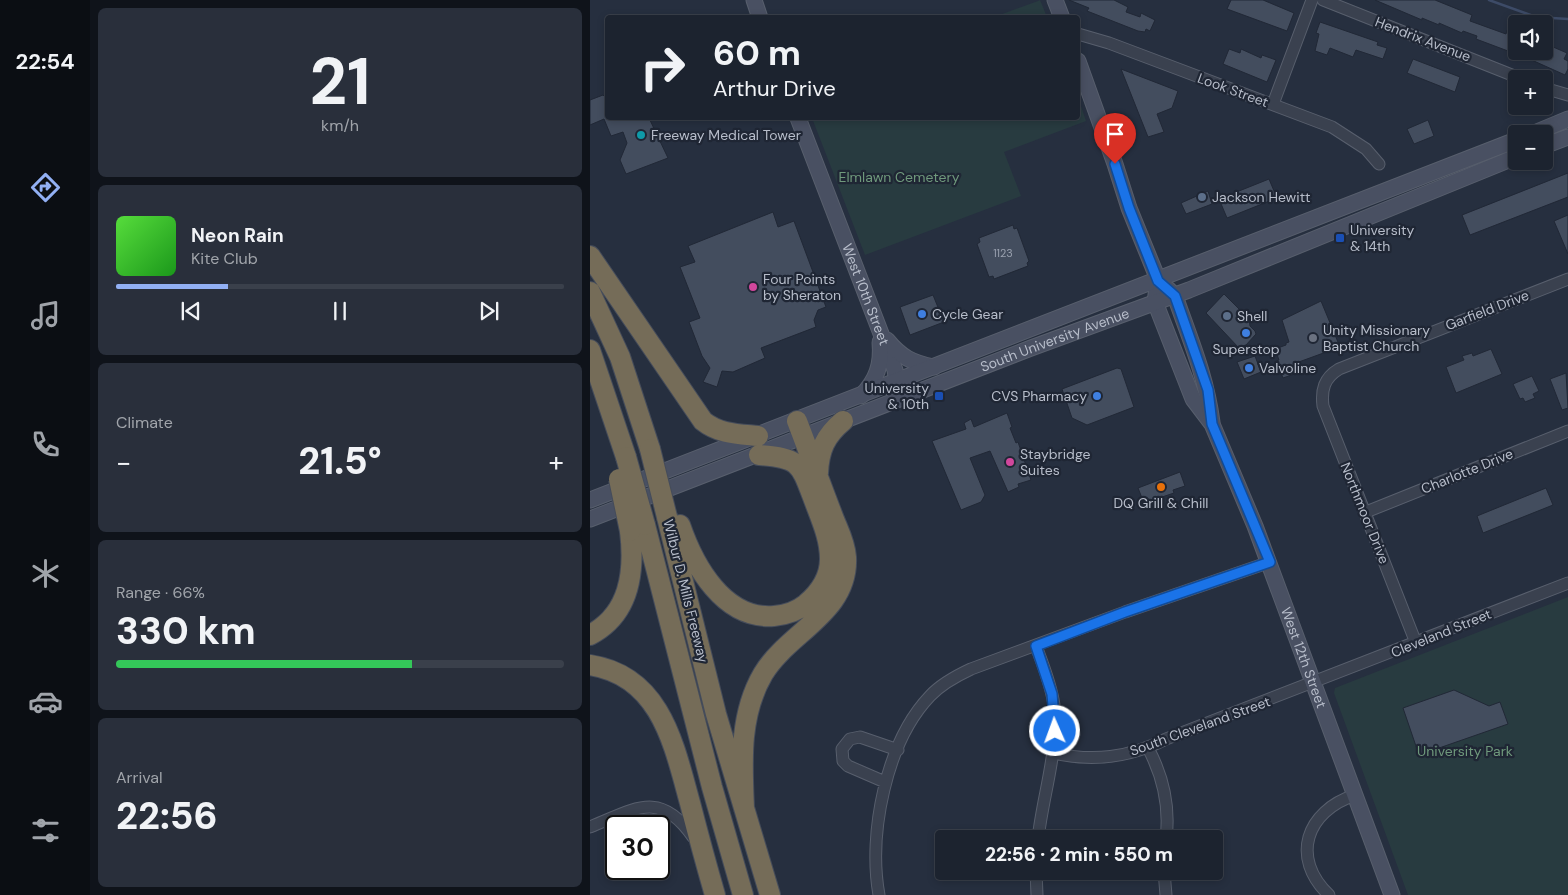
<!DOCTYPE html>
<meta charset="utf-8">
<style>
body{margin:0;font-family:"DM Sans",sans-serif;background:#292f3b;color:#f1f3f6;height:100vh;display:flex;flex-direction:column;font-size:19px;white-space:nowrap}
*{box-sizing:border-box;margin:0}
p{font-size:16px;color:#a0a4aa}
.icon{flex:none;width:28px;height:28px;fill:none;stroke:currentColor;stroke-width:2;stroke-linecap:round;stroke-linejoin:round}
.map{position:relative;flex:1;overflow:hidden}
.drawer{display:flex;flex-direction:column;gap:8px;padding:8px;background:#0f131a;width:500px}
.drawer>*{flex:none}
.top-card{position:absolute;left:15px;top:15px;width:475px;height:105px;border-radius:5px;box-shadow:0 2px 8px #0003,0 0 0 1px #3a404b;background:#1c232f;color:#f1f3f6;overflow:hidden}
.controls{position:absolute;left:918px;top:15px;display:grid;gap:10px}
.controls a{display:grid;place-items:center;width:45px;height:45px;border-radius:5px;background:#1c232f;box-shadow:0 2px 8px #0003,0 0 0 1px #3a404b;font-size:25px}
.speed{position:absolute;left:15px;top:815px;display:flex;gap:10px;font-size:25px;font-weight:700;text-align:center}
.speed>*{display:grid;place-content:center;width:65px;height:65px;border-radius:50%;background:#1c232f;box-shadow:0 2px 8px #0003,0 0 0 1px #3a404b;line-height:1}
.speed .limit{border:2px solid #111;border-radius:8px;background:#fff;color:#111}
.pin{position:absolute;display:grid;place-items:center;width:42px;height:42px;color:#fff;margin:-51px -21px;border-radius:50% 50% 50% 0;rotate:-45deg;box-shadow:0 0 5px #0007}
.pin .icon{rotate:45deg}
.me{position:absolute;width:55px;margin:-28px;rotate:358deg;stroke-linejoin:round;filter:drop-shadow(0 0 4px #0008)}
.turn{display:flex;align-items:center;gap:18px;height:105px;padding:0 25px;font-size:22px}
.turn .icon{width:65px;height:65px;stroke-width:2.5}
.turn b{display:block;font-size:35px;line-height:42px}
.big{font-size:38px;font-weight:800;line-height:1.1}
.drawer .widget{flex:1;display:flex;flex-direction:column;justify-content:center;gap:8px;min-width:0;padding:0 18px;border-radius:8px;background:#292f3b}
.drawer .dial{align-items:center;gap:0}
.dial b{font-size:65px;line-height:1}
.song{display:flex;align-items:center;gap:15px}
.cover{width:60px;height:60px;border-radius:8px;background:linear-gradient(135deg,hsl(110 70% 55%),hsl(120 70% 35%))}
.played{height:5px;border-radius:2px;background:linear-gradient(90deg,#92b0f4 25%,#3a404b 25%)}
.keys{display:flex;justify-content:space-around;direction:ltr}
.heat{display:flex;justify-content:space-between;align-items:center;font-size:28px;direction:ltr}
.charge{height:8px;border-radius:4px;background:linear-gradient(90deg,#34c759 66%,#3a404b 0)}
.trip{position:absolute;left:345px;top:830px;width:288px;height:50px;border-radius:5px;background:#1c232f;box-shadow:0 2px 8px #0003,0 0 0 1px #3a404b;font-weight:800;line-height:50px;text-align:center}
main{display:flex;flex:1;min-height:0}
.menu{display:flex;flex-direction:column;width:90px;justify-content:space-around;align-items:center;background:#0b0e13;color:#a0a4aa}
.menu .icon{width:35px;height:35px}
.menu .on{color:#92b0f4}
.menu b{font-size:22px;color:#f1f3f6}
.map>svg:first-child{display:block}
.green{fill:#283b40}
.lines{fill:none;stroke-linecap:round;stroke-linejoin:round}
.stream{stroke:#3d4b67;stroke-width:2.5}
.building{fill:#434d5e;stroke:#212836}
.street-casing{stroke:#585f6d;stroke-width:13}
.secondary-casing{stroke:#585f6d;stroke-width:17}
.highway-casing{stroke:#454c5a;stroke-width:22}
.street{stroke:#3a414f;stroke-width:11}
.secondary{stroke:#495062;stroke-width:15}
.highway{stroke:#756c58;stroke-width:20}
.highway-bridge-casing{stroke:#454c5a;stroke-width:22;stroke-linecap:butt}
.highway-bridge{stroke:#756c58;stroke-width:20}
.route-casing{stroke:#114b97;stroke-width:12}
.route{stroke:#1a73e8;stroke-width:9}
.culture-dot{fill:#0f9aa8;stroke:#1f2634;stroke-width:2}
.service-dot{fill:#5c6f8a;stroke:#1f2634;stroke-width:2}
.transit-dot{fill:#1a4fb4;stroke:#1f2634;stroke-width:2}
.hotel-dot{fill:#d1479c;stroke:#1f2634;stroke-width:2}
.shop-dot{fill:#3f7fe0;stroke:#1f2634;stroke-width:2}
.worship-dot{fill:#6b7280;stroke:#1f2634;stroke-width:2}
.food-dot{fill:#e8710a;stroke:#1f2634;stroke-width:2}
.labels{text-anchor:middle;stroke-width:4.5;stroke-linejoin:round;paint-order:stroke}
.number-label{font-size:11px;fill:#9aa1af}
.street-label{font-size:14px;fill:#b7bdca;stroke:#1f2634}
.poi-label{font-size:14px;fill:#b7bdca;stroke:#1f2634;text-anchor:start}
.park-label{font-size:14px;fill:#6f997c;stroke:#1f2634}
</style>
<main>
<nav class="menu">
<b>22:54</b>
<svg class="icon on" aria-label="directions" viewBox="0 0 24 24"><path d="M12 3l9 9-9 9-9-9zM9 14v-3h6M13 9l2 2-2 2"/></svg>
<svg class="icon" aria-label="music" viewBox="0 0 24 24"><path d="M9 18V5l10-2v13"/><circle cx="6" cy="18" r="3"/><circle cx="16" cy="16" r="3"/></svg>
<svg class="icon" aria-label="phone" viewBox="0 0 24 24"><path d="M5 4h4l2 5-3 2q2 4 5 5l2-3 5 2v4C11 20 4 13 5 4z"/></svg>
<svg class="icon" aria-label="climate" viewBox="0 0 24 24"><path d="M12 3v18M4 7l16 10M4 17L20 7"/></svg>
<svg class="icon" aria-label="car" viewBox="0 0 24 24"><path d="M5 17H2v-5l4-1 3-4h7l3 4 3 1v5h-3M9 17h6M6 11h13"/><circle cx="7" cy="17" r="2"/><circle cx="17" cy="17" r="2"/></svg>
<svg class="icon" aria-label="filters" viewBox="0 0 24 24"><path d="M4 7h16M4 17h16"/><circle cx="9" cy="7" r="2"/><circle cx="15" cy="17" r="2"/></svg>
</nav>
<section class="drawer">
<div class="widget dial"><b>21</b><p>km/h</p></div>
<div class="widget">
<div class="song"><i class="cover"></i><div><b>Neon Rain</b><p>Kite Club</p></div></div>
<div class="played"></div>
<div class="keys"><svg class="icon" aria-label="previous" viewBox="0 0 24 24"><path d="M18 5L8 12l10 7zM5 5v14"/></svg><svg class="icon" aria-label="pause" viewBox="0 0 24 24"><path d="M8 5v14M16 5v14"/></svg><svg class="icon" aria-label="next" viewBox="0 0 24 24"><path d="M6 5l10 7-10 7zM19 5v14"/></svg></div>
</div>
<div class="widget"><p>Climate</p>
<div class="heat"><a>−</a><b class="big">21.5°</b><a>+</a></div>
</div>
<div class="widget"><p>Range · 66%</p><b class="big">330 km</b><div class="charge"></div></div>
<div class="widget"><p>Arrival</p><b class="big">22:56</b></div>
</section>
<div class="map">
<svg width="978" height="895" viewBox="0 0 978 895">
<rect width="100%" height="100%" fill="#262f3f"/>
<path class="green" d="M450 0 457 17H404L448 1Z
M488 97 496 121 414 152 431 196 275 255 222 118H488Z
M978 597V895H818L744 693 745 688Z"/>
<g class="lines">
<path class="stream" d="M899 0 946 17 978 19"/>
</g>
<path class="building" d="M479 0H524L538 7 536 12 550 17 551 13 565 20 560 31 556 29 555 32 548 31 497 11 499 8Z
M641 0H673L704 13 697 31 637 9Z
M785 0H845L882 15 880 21 916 34 917 30 926 33V54L886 39 887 36 873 31 872 33 849 23V25L832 18V20Z
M730 22 788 42 787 45 797 48 793 59 766 50 763 57 740 48 737 55 725 51 729 34 726 33Z
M954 43 977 53 974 59 978 61V69L975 75 935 57 937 51H954Z
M639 49 650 53 651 49 671 58 672 55 686 60 677 82 633 64Z
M823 59 870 77 865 92 817 73Z
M531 69 588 91 582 108 567 114 574 132 558 137Z
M13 95 18 100 17 118H59L78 158 36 174 30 160 37 143 33 132 21 136 14 119 0 125V100Z
M838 120 844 136 824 144 817 129Z
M978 173V197L880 235 872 215Z
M679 179 687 198 637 218 629 199Z
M618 191 622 204 596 214 591 203Z
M183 212 188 227 204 221 236 307 228 310 224 320 226 327 171 348 175 358 143 372 132 371 127 387 113 382 120 368 112 356 99 322 110 318 90 267 105 262 98 246Z
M978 215V254L964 221Z
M423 225 424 229 427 228 439 261 437 263 438 266 404 279 403 276 399 277 387 244 390 242 389 238Z
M634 294 659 319 660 326 665 331 666 334 656 345 648 347 616 313Z
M343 295 354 322 320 335 310 307Z
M731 301 750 347 706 363 710 372 693 378 686 361 689 360 685 349 696 345V343L699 342 692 320Z
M901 349 912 374 866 393 856 367 874 360 872 356 882 353 883 356Z
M665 356 671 372 654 379 647 362Z
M527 368 531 369 544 407 497 425 482 418 472 389Z
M976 373 978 408 972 410 960 379Z
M942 376 949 391 943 394 945 398 935 402 933 398 930 399 923 384Z
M417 413 422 427 420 428 426 443 428 442 441 480 428 484 429 487 418 492 400 451 380 458 395 495 391 502 371 510 342 441 376 429 374 423 381 419 384 427Z
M590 472 595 486 583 490 584 493 554 503 548 488Z
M956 488 963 505 893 533 887 516Z
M864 690 899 706 910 702 918 724 829 755 813 708Z"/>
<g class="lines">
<defs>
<path id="street" d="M733 0 932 79
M488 34 519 43 742 127 776 149 789 164
M954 88 978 95
M683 104 722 0
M776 512 978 431
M826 643 733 406C731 390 734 378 749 369L978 279
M446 646C453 665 461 684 464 705 469 750 453 794 448 839
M558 748C573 776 580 807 576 839
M463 753C503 762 539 758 576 739L978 583
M295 782 258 766 253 761 252 749 260 739 270 737 308 750
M0 827C45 809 70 789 103 837
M446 871 447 895
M574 871 576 895
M289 895C278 834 296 742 340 696 351 684 366 676 381 669L535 612 680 562
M739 895C700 858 716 811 765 795"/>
<g id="secondary">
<path d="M164 0 170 18"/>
<path d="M465 0 472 18"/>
<path id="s1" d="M488 61 525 164 539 208 565 272 568 281 565 302 572 320 603 399 622 424 665 526 802 895"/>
<path id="s2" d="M208 118 305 370 307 382 303 390"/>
<path d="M942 134 978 119"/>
<path d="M954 146 978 137"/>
<path d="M578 289 585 296C600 339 616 376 622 422"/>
<path d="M297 340C311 357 322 363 344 367"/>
<path d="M271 396C287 380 292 364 290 342"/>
<path d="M0 500 926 140"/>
<path id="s3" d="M0 519 441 348 599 290 926 157"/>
</g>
<path id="highway" d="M0 256 113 421C129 434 148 434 168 436
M0 292 30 357 60 449
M0 350 36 457
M228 473C229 450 235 436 253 421
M77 517 126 714 180 895
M55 525 122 787 153 895
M90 525C104 566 134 620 184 616 196 615 206 612 216 604 229 593 240 577 240 559 240 538 231 519 224 500 210 463 210 458 169 455
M0 635C40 614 45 572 40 531
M0 665C71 676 84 745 100 803 108 834 116 864 125 895
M154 808C152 762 149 715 173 674 198 632 259 613 256 557 255 541 247 528 242 514 230 483 219 452 207 421"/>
</defs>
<use href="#street" class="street-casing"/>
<use href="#secondary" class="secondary-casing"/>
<use href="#highway" class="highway-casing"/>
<use href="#street" class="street"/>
<use href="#secondary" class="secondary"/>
<use href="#highway" class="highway"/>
<defs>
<path id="highway-bridge" d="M60 449 77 517
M36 457 55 525
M29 479 40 531"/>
</defs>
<use href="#highway-bridge" class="highway-bridge-casing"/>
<use href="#highway-bridge" class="highway-bridge"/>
</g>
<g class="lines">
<defs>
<path id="route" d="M465 731 462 694 446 646 535 612 680 562 622 424 618 390 585 296 568 281 539 208 525 164"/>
</defs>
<use href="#route" class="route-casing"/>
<use href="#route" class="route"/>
</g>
<circle class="culture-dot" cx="51" cy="135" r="5"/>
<g class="service-dot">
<circle cx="612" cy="197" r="5"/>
<circle cx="637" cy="316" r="5"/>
</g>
<g class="transit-dot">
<rect x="745" y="233" width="10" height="10" rx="2.5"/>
<rect x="344" y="391" width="10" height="10" rx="2.5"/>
</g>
<g class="hotel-dot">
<circle cx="163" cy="287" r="5"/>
<circle cx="420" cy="462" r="5"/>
</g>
<g class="shop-dot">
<circle cx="332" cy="314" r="5"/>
<circle cx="656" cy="333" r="5"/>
<circle cx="659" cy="368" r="5"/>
<circle cx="507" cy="396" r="5"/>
</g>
<circle class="worship-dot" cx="723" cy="338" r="5"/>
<circle class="food-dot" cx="571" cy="487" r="5"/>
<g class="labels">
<g class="number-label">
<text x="413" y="257">1123</text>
</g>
<g class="street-label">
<text transform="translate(833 39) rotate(21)" y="5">Hendrix Avenue</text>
<text transform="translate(643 90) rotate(20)" y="5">Look Street</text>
<text dy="5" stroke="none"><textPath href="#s2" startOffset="189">West 10th Street</textPath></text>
<text transform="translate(897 310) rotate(-21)" y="5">Garfield Drive</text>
<text dy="5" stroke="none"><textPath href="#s3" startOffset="498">South University Avenue</textPath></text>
<text transform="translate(877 471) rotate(-22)" y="5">Charlotte Drive</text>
<text transform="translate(775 513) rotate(68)" y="5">Northmoor Drive</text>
<text transform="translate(96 591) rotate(76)" y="5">Wilbur D. Mills Freeway</text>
<text transform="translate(851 633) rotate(-22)" y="5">Cleveland Street</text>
<text dy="5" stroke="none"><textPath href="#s1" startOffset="642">West 12th Street</textPath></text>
<text transform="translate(610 726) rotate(-20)" y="5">South Cleveland Street</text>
</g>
<g class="poi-label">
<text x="61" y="140">Freeway Medical Tower</text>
<text x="622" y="202">Jackson Hewitt</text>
<text x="760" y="235">University<tspan x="760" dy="16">&amp; 14th</tspan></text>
<text x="173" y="284">Four Points<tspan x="173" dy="16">by Sheraton</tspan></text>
<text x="342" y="319">Cycle Gear</text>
<text x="647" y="321">Shell</text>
<text x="733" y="335">Unity Missionary<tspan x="733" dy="16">Baptist Church</tspan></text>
<text x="656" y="354" text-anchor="middle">Superstop</text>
<text x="669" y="373">Valvoline</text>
<text x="339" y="393" text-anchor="end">University<tspan x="339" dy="16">&amp; 10th</tspan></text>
<text x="497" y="401" text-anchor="end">CVS Pharmacy</text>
<text x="430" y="459">Staybridge<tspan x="430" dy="16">Suites</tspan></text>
<text x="571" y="508" text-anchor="middle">DQ Grill &amp; Chill</text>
</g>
<g class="park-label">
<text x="309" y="182">Elmlawn Cemetery</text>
<text x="875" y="756">University Park</text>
</g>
</g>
</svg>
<div class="controls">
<a><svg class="icon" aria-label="sound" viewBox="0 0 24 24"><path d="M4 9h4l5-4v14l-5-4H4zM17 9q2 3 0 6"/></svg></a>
<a>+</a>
<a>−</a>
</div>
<div class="speed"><div class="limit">30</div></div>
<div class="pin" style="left:525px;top:164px;background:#d93025"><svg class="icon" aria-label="arrive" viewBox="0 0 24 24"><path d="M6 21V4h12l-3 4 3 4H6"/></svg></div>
<svg class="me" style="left:465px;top:731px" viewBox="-20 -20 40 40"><circle r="17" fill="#1a73e8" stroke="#fff" stroke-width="3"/><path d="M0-11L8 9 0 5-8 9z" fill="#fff"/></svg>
<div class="trip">22:56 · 2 min · 550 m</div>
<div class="top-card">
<div class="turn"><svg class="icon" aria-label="right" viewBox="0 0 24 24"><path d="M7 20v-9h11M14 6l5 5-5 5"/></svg><div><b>60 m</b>Arthur Drive</div></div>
</div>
</div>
</main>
